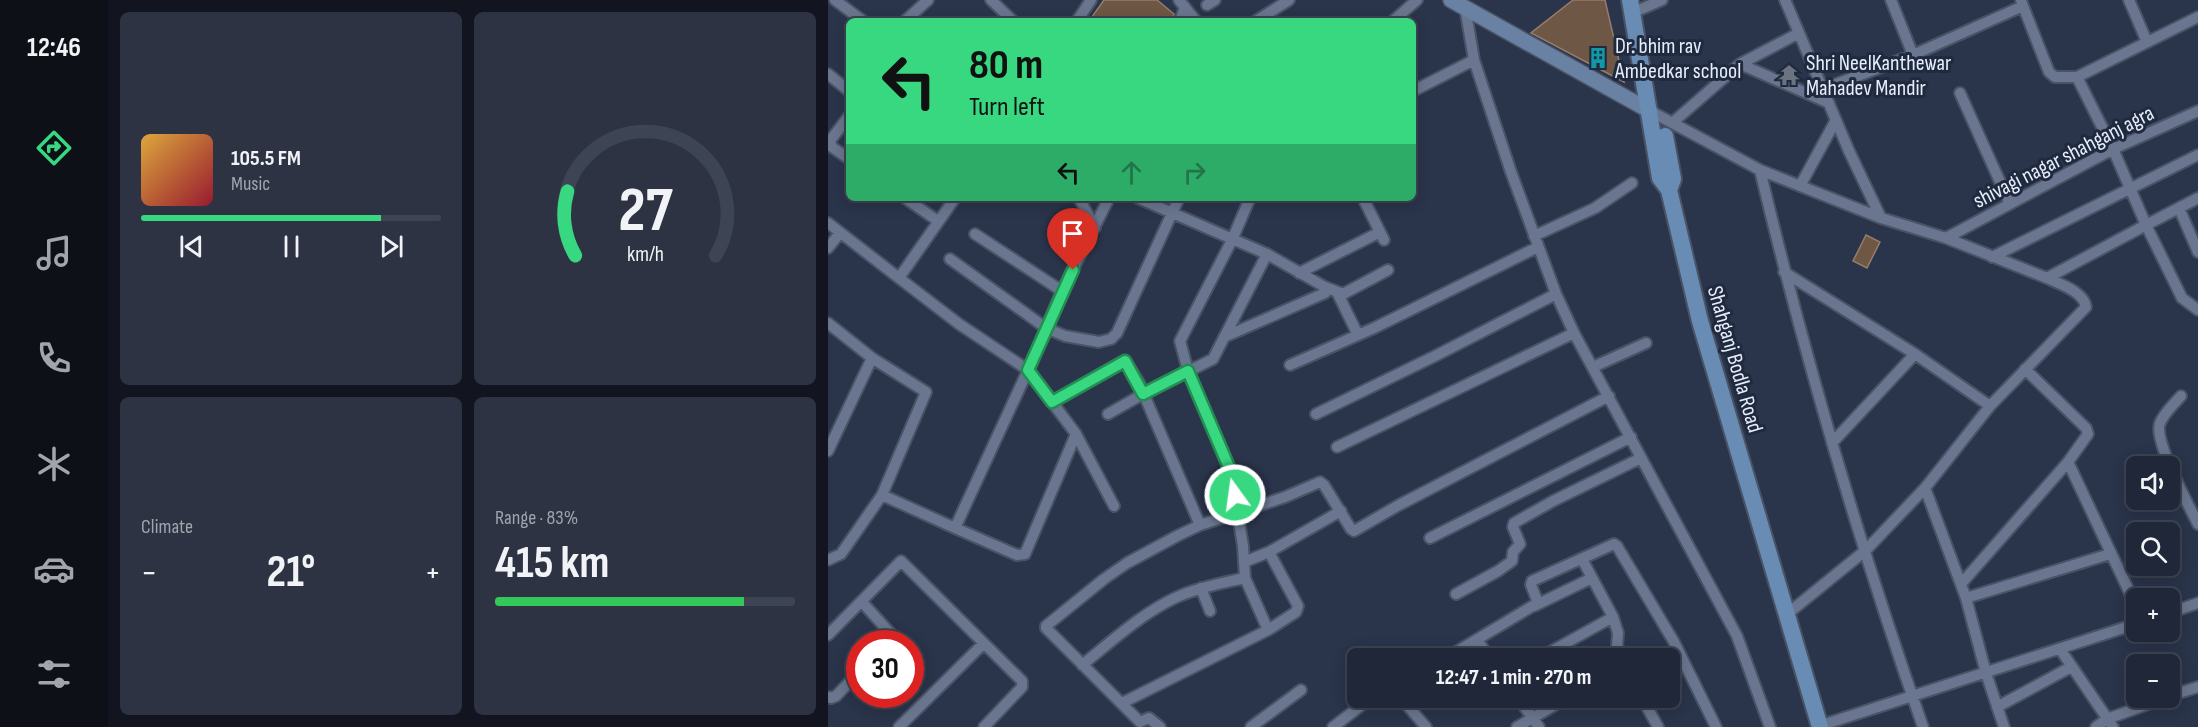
<!DOCTYPE html>
<meta charset="utf-8">
<style>
body{margin:0;font-family:"Sofia Sans Condensed",sans-serif;background:#2d3343;color:#f1f3f6;height:100vh;display:flex;flex-direction:column;font-size:22px;white-space:nowrap}
*{box-sizing:border-box;margin:0}
p{font-size:20px;color:#a2a5ae}
.icon{flex:none;width:33px;height:33px;fill:none;stroke:currentColor;stroke-width:2;stroke-linecap:round;stroke-linejoin:round}
.map{position:relative;flex:1;overflow:hidden}
.panel{display:flex;flex-direction:column;gap:12px;padding:12px;background:#12151f;width:720px}
.panel>*{flex:none}
.banner{position:absolute;left:18px;top:18px;width:570px;height:183px;border-radius:9px;box-shadow:0 3px 15px #0003,0 0 0 2px #3d4453;background:#37d880;color:#111;overflow:hidden}
.fabs{position:absolute;left:1298px;top:456px;display:grid;gap:12px}
.fabs a{display:grid;place-items:center;width:54px;height:54px;border-radius:9px;background:#202738;box-shadow:0 3px 15px #0003,0 0 0 2px #3d4453;font-size:30px}
.speed{position:absolute;left:18px;top:630px;display:flex;gap:12px;font-size:30px;font-weight:700;text-align:center}
.speed>*{display:grid;place-content:center;width:78px;height:78px;border-radius:50%;background:#202738;box-shadow:0 3px 15px #0003,0 0 0 2px #3d4453;line-height:1}
.speed .limit{border:9px solid #d22;background:#fff;color:#111}
.pin{position:absolute;display:grid;place-items:center;width:51px;height:51px;color:#fff;margin:-62px -26px;border-radius:50% 50% 50% 0;rotate:-45deg;box-shadow:0 0 6px #0007}
.pin .icon{rotate:45deg}
.me{position:absolute;width:66px;margin:-33px;rotate:346deg;stroke-linejoin:round;filter:drop-shadow(0 0 4px #0008)}
.turn{display:flex;align-items:center;gap:21px;height:126px;padding:0 24px;font-size:27px}
.turn .icon{width:78px;height:78px;stroke-width:2.5}
.turn b{display:block;font-size:42px;line-height:51px}
.lanes{display:flex;align-items:center;height:57px;padding:0 24px;background:#0003;justify-content:center;gap:30px;direction:ltr}
.lanes .off{opacity:.35}
.big{font-size:45px;font-weight:700;line-height:1.1}
.panel .tile{flex:1;display:flex;flex-direction:column;justify-content:center;gap:9px;min-width:0;padding:0 21px;border-radius:9px;background:#2d3343}
.panel .dial{align-items:center;gap:0}
.dial svg{height:156px;overflow:visible;fill:none;stroke:#3d4453;stroke-width:7;stroke-linecap:round;text-anchor:middle}
.dial text{fill:#f1f3f6;stroke:none}
.song{display:flex;align-items:center;gap:18px}
.cover{width:72px;height:72px;border-radius:9px;background:linear-gradient(135deg,hsl(40 70% 55%),hsl(350 70% 35%))}
.played{height:6px;border-radius:3px;background:linear-gradient(90deg,#37d880 80%,#3d4453 80%)}
.keys{display:flex;justify-content:space-around;direction:ltr}
.heat{display:flex;justify-content:space-between;align-items:center;font-size:33px;direction:ltr}
.charge{height:9px;border-radius:4px;background:linear-gradient(90deg,#34c759 83%,#3d4453 0)}
.panel .tiles{flex:1;display:grid;gap:12px;grid-template-columns:repeat(2,1fr)}
.trip{position:absolute;left:519px;top:648px;width:333px;height:60px;border-radius:9px;background:#202738;box-shadow:0 3px 15px #0003,0 0 0 2px #3d4453;font-weight:700;line-height:60px;text-align:center}
main{display:flex;flex:1;min-height:0}
.tabs{display:flex;flex-direction:column;width:108px;justify-content:space-around;align-items:center;background:#0d1016;color:#a2a5ae}
.tabs .icon{width:42px;height:42px}
.tabs .selected{color:#37d880}
.tabs b{font-size:27px;color:#f1f3f6}
.map>svg:first-child{display:block}
.building{fill:#6f5746;stroke:#967d6b;stroke-width:1.5}
.lines{fill:none;stroke-linecap:round;stroke-linejoin:round}
.street-casing{stroke:#495365;stroke-width:14}
.secondary-casing{stroke:#495365;stroke-width:18}
.primary-casing{stroke:#495365;stroke-width:20}
.street{stroke:#6a768f;stroke-width:10}
.secondary{stroke:#6981a2;stroke-width:15}
.primary{stroke:#688cb4;stroke-width:16}
.route-casing{stroke:#248c53;stroke-width:15}
.route{stroke:#37d880;stroke-width:10}
.labels{text-anchor:middle;stroke-width:6;stroke-linejoin:round;paint-order:stroke}
.poi-label{font-size:22px;fill:#e6eefc;stroke:#202a3f;text-anchor:start}
.street-label{font-size:22px;fill:#e6eefc;stroke:#202a3f}
</style>
<main>
<nav class="tabs">
<b>12:46</b>
<svg class="icon selected" aria-label="directions" viewBox="0 0 24 24"><path d="M12 3l9 9-9 9-9-9zM9 14v-3h6M13 9l2 2-2 2"/></svg>
<svg class="icon" aria-label="music" viewBox="0 0 24 24"><path d="M9 18V5l10-2v13"/><circle cx="6" cy="18" r="3"/><circle cx="16" cy="16" r="3"/></svg>
<svg class="icon" aria-label="phone" viewBox="0 0 24 24"><path d="M5 4h4l2 5-3 2q2 4 5 5l2-3 5 2v4C11 20 4 13 5 4z"/></svg>
<svg class="icon" aria-label="climate" viewBox="0 0 24 24"><path d="M12 3v18M4 7l16 10M4 17L20 7"/></svg>
<svg class="icon" aria-label="car" viewBox="0 0 24 24"><path d="M5 17H2v-5l4-1 3-4h7l3 4 3 1v5h-3M9 17h6M6 11h13"/><circle cx="7" cy="17" r="2"/><circle cx="17" cy="17" r="2"/></svg>
<svg class="icon" aria-label="filters" viewBox="0 0 24 24"><path d="M4 7h16M4 17h16"/><circle cx="9" cy="7" r="2"/><circle cx="15" cy="17" r="2"/></svg>
</nav>
<section class="panel">
<div class="tiles">
<div class="tile">
<div class="song"><i class="cover"></i><div><b>105.5 FM</b><p>Music</p></div></div>
<div class="played"></div>
<div class="keys"><svg class="icon" aria-label="previous" viewBox="0 0 24 24"><path d="M18 5L8 12l10 7zM5 5v14"/></svg><svg class="icon" aria-label="pause" viewBox="0 0 24 24"><path d="M8 5v14M16 5v14"/></svg><svg class="icon" aria-label="next" viewBox="0 0 24 24"><path d="M6 5l10 7-10 7zM19 5v14"/></svg></div>
</div>
<div class="tile dial"><svg viewBox="0 0 100 80">
<path d="M14 69A42 42 0 1 1 86 69"/>
<path d="M14 69A42 42 0 0 1 10 36" stroke="#37d880"/>
<text x="50" y="56" font-size="32" font-weight="700">27</text>
<text x="50" y="72" font-size="11">km/h</text>
</svg></div>
<div class="tile"><p>Climate</p>
<div class="heat"><a>−</a><b class="big">21°</b><a>+</a></div>
</div>
<div class="tile"><p>Range · 83%</p><b class="big">415 km</b><div class="charge"></div></div>
</div>
</section>
<div class="map">
<svg width="1370" height="727" viewBox="0 0 1370 727">
<rect width="100%" height="100%" fill="#2a344a"/>
<path class="building" d="M276 0H329L346 14 345 21H261Z
M745 0H777L796 82 703 33Z
M1038 235 1052 242 1039 268 1025 261Z"/>
<g class="lines">
<defs>
<path id="street" d="M7 0 35 21
M163 0 185 21
M351 0 368 21
M957 0 971 33
M1063 0 1085 55 1195 6 1193 0
M1301 0 1319 42
M379 5 387 0
M1195 6 1221 72 1227 77H1249L1285 149 1318 225 1370 198
M637 7 646 60 683 172 728 294 746 333 909 636 942 727
M811 10 834 0
M77 21 100 0
M249 21 263 0
M352 21 357 7
M428 21 461 0
M565 21 589 0
M912 64 1001 103
M0 74 21 91
M1249 77 1370 17
M995 89 1085 55
M585 91 646 60
M1132 93 1182 204
M822 111 932 170 1053 218 1118 238 1285 149 1370 111
M21 116 2 141 4 147 21 159
M844 123 912 64 971 33 1021 151 1053 218
M932 170C977 358 1031 544 1095 727
M972 186 1008 120
M77 198 110 221
M251 198 267 228
M310 198 439 254 497 287V293L396 337
M422 198 404 240 352 341 360 371 403 472 415 546 417 578 440 630
M535 198 556 240
M1351 208 1370 252
M0 223 71 278 127 198
M147 234 234 291
M706 236 767 208 804 183
M1118 238 1219 278 1318 225 1354 298 1370 310
M0 248 12 233
M1164 257 1370 155
M122 259 218 328 237 336 271 342 283 339 289 333 351 198
M956 272 1087 354 1162 406 1097 488 1138 598 1158 673 1176 727
M471 273 552 232
M71 278 131 324 200 370 248 434 286 506
M497 287 515 294 560 270
M510 294 530 335
M0 323 44 358 98 392 54 495 127 528 200 370 234 291 281 198
M462 365 546 328 710 247
M765 367 818 343
M1353 396C1346 404 1336 413 1332 423 1325 440 1361 506 1370 524
M224 402 294 362H298L311 383 372 525
M1162 406 1258 307C1256 292 1232 284 1219 278
M280 414 315 394 385 359 439 254
M488 414 607 356 728 294
M1004 443 1087 354
M509 447 746 333
M0 451 44 358
M1240 462 1308 606
M127 528 189 555 197 554 248 434
M602 538 803 437
M754 559 785 617 790 633 789 646 795 658
M0 560 13 554 54 495
M416 562 441 552 513 511
M1133 584 1240 462 1260 434 1258 428 1197 369
M373 588 382 611
M628 594 670 571 684 561 685 552 692 544 685 527 686 523 725 501 813 458
M1138 598 1282 554
M34 602 72 644
M706 606 764 578
M1341 613 1370 603
M958 615 1038 550 1097 488
M0 635 73 561 194 681V687L156 727
M649 640 662 658
M1232 649 1285 727
M539 656 542 658
M618 658 708 604 709 600 703 585 704 581 786 544 789 546 846 642 888 727
M711 658 785 617
M254 665C284 641 314 613 349 597 371 587 395 583 417 578
M1341 696 1370 687
M0 697 3 698 8 696 32 671
M573 698 598 727
M690 698 711 727
M814 698 830 727
M294 703 440 630 468 612 470 606 441 552
M1169 707 1243 667
M991 726 1308 624
M71 727 155 644
M332 727 321 718 312 722 218 628V626L276 579 299 563 349 536 372 525 457 497 492 482 496 485 523 529 526 531 571 505 781 396
M423 727 473 690
M505 727 543 698
M689 727 739 698
M1268 727 1279 719 1337 698"/>
<path id="secondary" d="M623 0 822 111"/>
<path id="primary" d="M802 0 832 178 841 190 872 321 992 727
M837 136 845 179 841 190"/>
</defs>
<use href="#street" class="street-casing"/>
<use href="#secondary" class="secondary-casing"/>
<use href="#primary" class="primary-casing"/>
<use href="#street" class="street"/>
<use href="#secondary" class="secondary"/>
<use href="#primary" class="primary"/>
</g>
<g class="lines">
<defs>
<path id="route" d="M245 270 200 370 224 402 297 361 315 394 360 371 403 472 407 495"/>
</defs>
<use href="#route" class="route-casing"/>
<use href="#route" class="route"/>
</g>
<defs>
<symbol id="building-bare" viewBox="-9 -9 18 18"><path d="M-4-6H4V6H1V3H-1V6H-4ZM-2.5-4.3h1.7v1.8h-1.7ZM.8-4.3h1.7v1.8H.8ZM-2.5-1h1.7V.8h-1.7ZM.8-1h1.7V.8H.8Z" fill="#0f9aa8" stroke="#202a3f" stroke-width="2.5" paint-order="stroke"/></symbol>
<symbol id="temple-bare" viewBox="-9 -9 18 18"><path d="M0-6L5-2H3V0L6.5 2.5H4V6H1.5V3h-3V6H-4V2.5H-6.5L-3 0V-2H-5Z" fill="#6b7280" stroke="#202a3f" stroke-width="2.5" paint-order="stroke"/></symbol>
</defs>
<g fill-rule="evenodd">
<use href="#building-bare" x="755" y="43" width="30" height="30"/>
<use href="#temple-bare" x="946" y="60" width="30" height="30"/>
</g>
<g class="labels">
<g class="poi-label">
<text x="787" y="53">Dr. bhim rav<tspan x="787" dy="25">Ambedkar school</tspan></text>
<text x="978" y="70">Shri NeelKanthewar<tspan x="978" dy="25">Mahadev Mandir</tspan></text>
</g>
<g class="street-label">
<text transform="translate(1235 156) rotate(-27)" y="8">shivagi nagar shahganj agra</text>
<text transform="translate(908 359) rotate(74)" y="8">Shahganj Bodla Road</text>
</g>
</g>
</svg>
<div class="fabs">
<a><svg class="icon" aria-label="sound" viewBox="0 0 24 24"><path d="M4 9h4l5-4v14l-5-4H4zM17 9q2 3 0 6"/></svg></a>
<a><svg class="icon" aria-label="search" viewBox="0 0 24 24"><circle cx="10" cy="10" r="6"/><path d="M15 15l6 6"/></svg></a>
<a>+</a>
<a>−</a>
</div>
<div class="speed"><div class="limit">30</div></div>
<div class="pin" style="left:245px;top:270px;background:#d93025"><svg class="icon" aria-label="arrive" viewBox="0 0 24 24"><path d="M6 21V4h12l-3 4 3 4H6"/></svg></div>
<svg class="me" style="left:407px;top:495px" viewBox="-20 -20 40 40"><circle r="17" fill="#37d880" stroke="#fff" stroke-width="3"/><path d="M0-11L8 9 0 5-8 9z" fill="#fff"/></svg>
<div class="trip">12:47 · 1 min · 270 m</div>
<div class="banner">
<div class="turn"><svg class="icon" aria-label="left" viewBox="0 0 24 24"><path d="M17 20v-9H6M10 6l-5 5 5 5"/></svg><div><b>80 m</b>Turn left</div></div>
<div class="lanes"><svg class="icon" aria-label="left" viewBox="0 0 24 24"><path d="M17 20v-9H6M10 6l-5 5 5 5"/></svg><svg class="icon off" aria-label="ahead" viewBox="0 0 24 24"><path d="M12 20V5M6 11l6-6 6 6"/></svg><svg class="icon off" aria-label="right" viewBox="0 0 24 24"><path d="M7 20v-9h11M14 6l5 5-5 5"/></svg></div>
</div>
</div>
</main>
